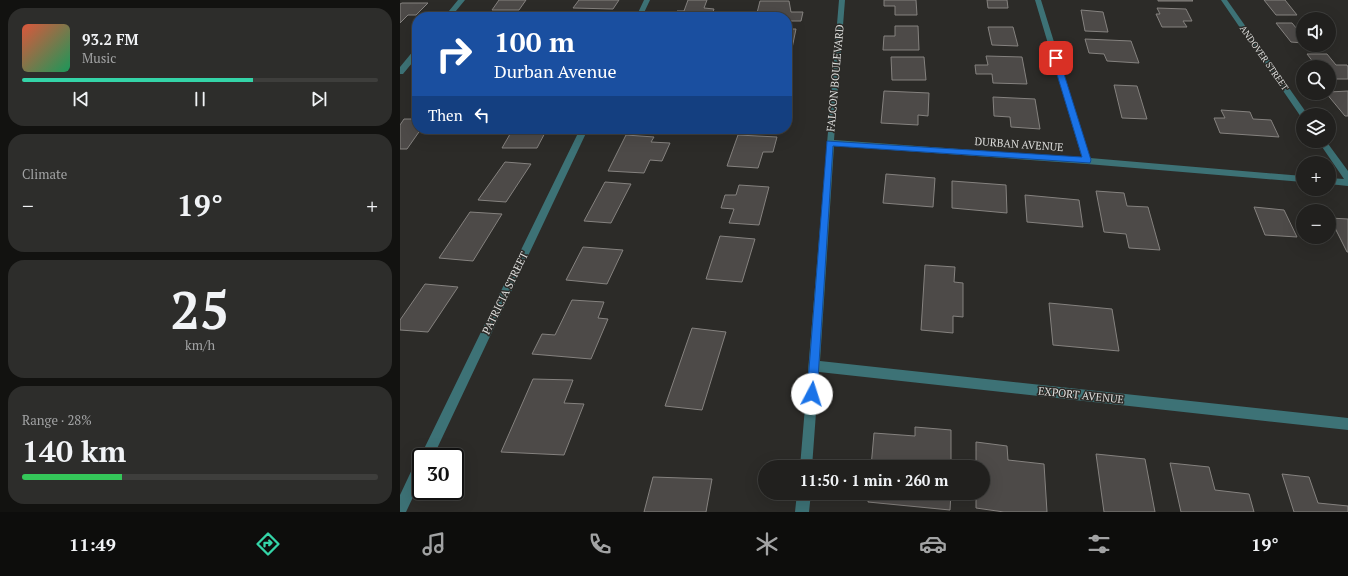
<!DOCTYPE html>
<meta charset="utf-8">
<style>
body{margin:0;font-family:"PT Serif",serif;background:#2d2d2b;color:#f1f3f6;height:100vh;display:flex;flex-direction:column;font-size:15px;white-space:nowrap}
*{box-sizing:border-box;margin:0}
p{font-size:13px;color:#a2a3a4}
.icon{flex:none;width:22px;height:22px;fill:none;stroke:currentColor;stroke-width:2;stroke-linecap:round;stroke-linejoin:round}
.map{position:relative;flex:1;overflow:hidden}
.side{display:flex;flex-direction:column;gap:8px;padding:8px;background:#121210;width:400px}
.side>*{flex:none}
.hud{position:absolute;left:12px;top:12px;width:380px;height:122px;border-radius:16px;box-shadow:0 4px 16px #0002,0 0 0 1px #3e3e3c;background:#1a4fa0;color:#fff;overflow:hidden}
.buttons{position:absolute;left:896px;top:12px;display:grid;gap:8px}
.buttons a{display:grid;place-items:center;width:40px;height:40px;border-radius:50%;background:#21201e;box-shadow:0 4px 16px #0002,0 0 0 1px #3e3e3c;font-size:20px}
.speed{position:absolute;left:12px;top:448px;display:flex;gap:8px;font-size:20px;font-weight:700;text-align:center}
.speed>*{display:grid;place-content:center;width:52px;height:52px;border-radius:50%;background:#21201e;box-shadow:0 4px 16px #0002,0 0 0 1px #3e3e3c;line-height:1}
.speed .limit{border:2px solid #111;border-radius:6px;background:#fff;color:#111}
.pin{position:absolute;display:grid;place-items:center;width:34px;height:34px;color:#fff;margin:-17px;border-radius:8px;box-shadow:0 2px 6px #0006}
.me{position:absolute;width:44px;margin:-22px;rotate:5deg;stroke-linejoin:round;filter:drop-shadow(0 0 3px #0008)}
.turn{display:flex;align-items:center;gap:14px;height:84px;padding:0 16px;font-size:18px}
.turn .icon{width:52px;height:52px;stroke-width:2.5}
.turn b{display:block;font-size:28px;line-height:34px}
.then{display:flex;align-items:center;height:38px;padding:0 16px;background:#0003;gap:8px;font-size:15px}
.big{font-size:30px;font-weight:700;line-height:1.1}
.side .tile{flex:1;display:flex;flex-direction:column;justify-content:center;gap:6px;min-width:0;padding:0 14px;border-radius:16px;background:#2d2d2b}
.side .dial{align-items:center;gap:0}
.dial b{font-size:52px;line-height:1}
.song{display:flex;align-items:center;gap:12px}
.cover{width:48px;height:48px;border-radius:6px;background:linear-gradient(135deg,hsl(10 70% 55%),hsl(150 70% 35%))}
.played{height:4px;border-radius:2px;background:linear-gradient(90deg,#34d4a8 65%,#3e3e3c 65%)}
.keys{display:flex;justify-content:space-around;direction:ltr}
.heat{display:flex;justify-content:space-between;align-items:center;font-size:22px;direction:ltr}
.charge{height:6px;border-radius:3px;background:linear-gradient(90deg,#34c759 28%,#3e3e3c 0)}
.trip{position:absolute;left:358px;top:460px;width:232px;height:40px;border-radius:20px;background:#21201e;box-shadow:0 4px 16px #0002,0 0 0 1px #3e3e3c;font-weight:700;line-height:40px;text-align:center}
.tab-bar{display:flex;height:64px;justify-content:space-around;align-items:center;background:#0d0d0c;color:#a2a3a4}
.tab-bar .icon{width:28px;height:28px}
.tab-bar .on{color:#34d4a8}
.tab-bar b{font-size:18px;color:#f1f3f6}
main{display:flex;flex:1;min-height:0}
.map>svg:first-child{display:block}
.building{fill:#4d4a48;stroke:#85827f}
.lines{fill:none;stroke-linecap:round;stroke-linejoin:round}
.minor{fill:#3d7276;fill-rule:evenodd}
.route{fill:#1a73e8;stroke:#114b97}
.labels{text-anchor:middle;stroke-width:3;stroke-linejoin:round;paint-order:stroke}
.far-street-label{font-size:9px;fill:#dddddb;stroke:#2c2b28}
.street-label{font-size:11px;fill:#dddddb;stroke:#2c2b28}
</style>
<main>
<section class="side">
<div class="tile">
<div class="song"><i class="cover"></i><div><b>93.2 FM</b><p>Music</p></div></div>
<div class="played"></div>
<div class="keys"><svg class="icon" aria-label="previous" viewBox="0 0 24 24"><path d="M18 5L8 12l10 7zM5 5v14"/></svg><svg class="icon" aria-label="pause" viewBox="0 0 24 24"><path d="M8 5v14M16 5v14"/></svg><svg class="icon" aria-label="next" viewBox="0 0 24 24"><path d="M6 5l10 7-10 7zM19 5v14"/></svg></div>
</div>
<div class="tile"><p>Climate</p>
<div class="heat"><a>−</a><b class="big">19°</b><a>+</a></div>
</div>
<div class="tile dial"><b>25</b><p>km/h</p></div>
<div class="tile"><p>Range · 28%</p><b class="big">140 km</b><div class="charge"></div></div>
</section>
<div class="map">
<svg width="948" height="512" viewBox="0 0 948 512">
<rect width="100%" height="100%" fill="#2c2b28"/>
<path class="building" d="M99 0H126L119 10H92Z
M179 0H219L213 9 173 8Z
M288 0H307L304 8 314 9 311 17H274L277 11H284Z
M484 0H516L517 15H495V6H484Z
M587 0H607L608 8H588Z
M758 0H792L793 1H758Z
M864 0H885L897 15H876Z
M360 1H389L391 12H403L401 21H387V17H356Z
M2 3H28L16 15H8L0 23V4Z
M757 8 786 9 792 21H783L787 27H762L756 14H760Z
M681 10 703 12 708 32 685 31Z
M876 23H892L897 29H903V43L891 42Z
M495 26H518L519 50H483L484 36H495Z
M588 27H613L618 46 592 45Z
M387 29H396L391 53H387Z
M685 39 731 41 739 63 707 61 704 54 689 53Z
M907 54H927L936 65H947L948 67V79H929V67H917Z
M586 56 622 57 627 84 593 83 592 74H576L575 65H588Z
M491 57H524L526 80H492Z
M714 85 737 86 747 119 722 118Z
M484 91 529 93 528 116 518 115V125L481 123Z
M948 91V116H945L926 93H929V92Z
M593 97 635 99 640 129 611 127 610 117 594 116Z
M821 110 850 112 853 119 871 120 879 137 820 133 814 118H825Z
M4 119H17V129H21L7 149H0V125Z
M113 129H147L137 148H102Z
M226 135 254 137 251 142 270 143 262 161 250 160 244 173 208 171Z
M338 135 377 137 373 152H363L358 168 327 166Z
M105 162 131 164 106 202 78 200Z
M486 174 535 178 533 207 483 203Z
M552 181 606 185 607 213 552 208Z
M205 182 231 184 211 223 184 221Z
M339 185 369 187 359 225 329 223 334 209 321 208 325 195H336Z
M696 191 724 193 727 206 748 207 760 250 729 248 726 234 704 232Z
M625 195 679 200 683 227 627 222Z
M854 207 884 210 897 237 865 235Z
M70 212 102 214 73 261 39 258Z
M930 218 948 219V252H947Z
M320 236 355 239 342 282 306 279Z
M183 247 223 250 207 284 166 280Z
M525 265 555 267 554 282 563 283V317L553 316V333L521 330Z
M25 284 58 287 28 332 0 330V320Z
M172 300 204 302 198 318 208 319 191 359 132 354 142 334 155 335Z
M649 303 712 309 719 351 653 345Z
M292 328 326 332 302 410 265 406Z
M133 379 173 380 164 403 184 404 164 455 101 452Z
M515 427 551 430V467H471L474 433 515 436Z
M576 442 607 446 608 460 644 464 647 512H604L576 508V493H583V467H576Z
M696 454 745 459 755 512H704Z
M770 463 809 467 815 490 849 494 854 512H781Z
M882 474 909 477 918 503 948 506V512H894Z
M253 477 312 479 306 512H244Z
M469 493H551L550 510 468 502Z"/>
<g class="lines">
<path class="minor" d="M58 0H65L51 17H44Z
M244 0H250L242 17H236Z
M439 0H445L434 140 682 158 635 0H641L690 158 903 176V182L687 164 434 146 420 361 948 418V430L419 372 412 467H400Z
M821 0H827L908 115H903V117H901Z
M14 50H17V57L3 74H0V67Z
M180 129H188L33 457H21V480L6 512H0V495L16 461 21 460 20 457 22 453Z
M918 141H926L948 171V186L929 184V178L944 179Z
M397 493H411L409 512H395Z"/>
</g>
<path class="route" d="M653 57 659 58 691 160 690 163 433 146 417 394 416 398 412 400 408 398 407 394 427 141 682 157 652 58Z"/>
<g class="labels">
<g class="far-street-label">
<text transform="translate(864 58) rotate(55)" y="3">ANDOVER STREET</text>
</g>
<g class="street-label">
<text transform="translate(435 78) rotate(-85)" y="4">FALCON BOULEVARD</text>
<text transform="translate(619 144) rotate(4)" y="4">DURBAN AVENUE</text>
<text transform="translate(105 293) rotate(-64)" y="4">PATRICIA STREET</text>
<text transform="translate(681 395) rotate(6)" y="4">EXPORT AVENUE</text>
</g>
</g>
</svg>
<div class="buttons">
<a><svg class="icon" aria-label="sound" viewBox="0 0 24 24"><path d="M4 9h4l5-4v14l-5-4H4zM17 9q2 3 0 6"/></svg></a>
<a><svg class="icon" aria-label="search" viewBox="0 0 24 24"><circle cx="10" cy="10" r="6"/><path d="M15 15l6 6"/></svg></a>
<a><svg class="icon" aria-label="layers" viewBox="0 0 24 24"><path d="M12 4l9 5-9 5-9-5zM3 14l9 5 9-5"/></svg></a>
<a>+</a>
<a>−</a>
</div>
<div class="speed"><div class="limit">30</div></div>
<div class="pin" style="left:656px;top:58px;background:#d93025"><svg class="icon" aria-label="arrive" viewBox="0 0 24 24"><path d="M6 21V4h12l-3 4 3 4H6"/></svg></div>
<svg class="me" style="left:412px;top:394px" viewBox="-20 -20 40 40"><circle r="19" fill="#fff"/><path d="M0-13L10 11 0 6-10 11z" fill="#1a73e8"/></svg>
<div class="trip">11:50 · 1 min · 260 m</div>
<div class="hud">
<div class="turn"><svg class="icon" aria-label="right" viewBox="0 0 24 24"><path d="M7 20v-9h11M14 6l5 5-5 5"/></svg><div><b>100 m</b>Durban Avenue</div></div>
<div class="then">Then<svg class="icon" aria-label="left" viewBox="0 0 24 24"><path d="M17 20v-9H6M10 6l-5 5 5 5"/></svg></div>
</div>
</div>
</main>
<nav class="tab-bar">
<b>11:49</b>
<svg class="icon on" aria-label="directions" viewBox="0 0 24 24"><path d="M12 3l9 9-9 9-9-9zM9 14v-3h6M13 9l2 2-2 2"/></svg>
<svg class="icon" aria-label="music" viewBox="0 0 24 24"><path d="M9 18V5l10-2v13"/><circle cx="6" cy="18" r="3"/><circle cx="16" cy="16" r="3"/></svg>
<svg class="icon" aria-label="phone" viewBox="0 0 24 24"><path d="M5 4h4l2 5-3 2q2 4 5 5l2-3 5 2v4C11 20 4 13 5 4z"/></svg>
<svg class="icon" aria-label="climate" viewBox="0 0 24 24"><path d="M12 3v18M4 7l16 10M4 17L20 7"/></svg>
<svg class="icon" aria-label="car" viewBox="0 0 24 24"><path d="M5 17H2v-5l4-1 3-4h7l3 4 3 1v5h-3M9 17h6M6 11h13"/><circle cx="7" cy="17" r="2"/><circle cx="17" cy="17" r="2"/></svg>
<svg class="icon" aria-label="filters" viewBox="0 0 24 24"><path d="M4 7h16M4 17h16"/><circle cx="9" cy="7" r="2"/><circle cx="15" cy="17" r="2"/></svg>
<b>19°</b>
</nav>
